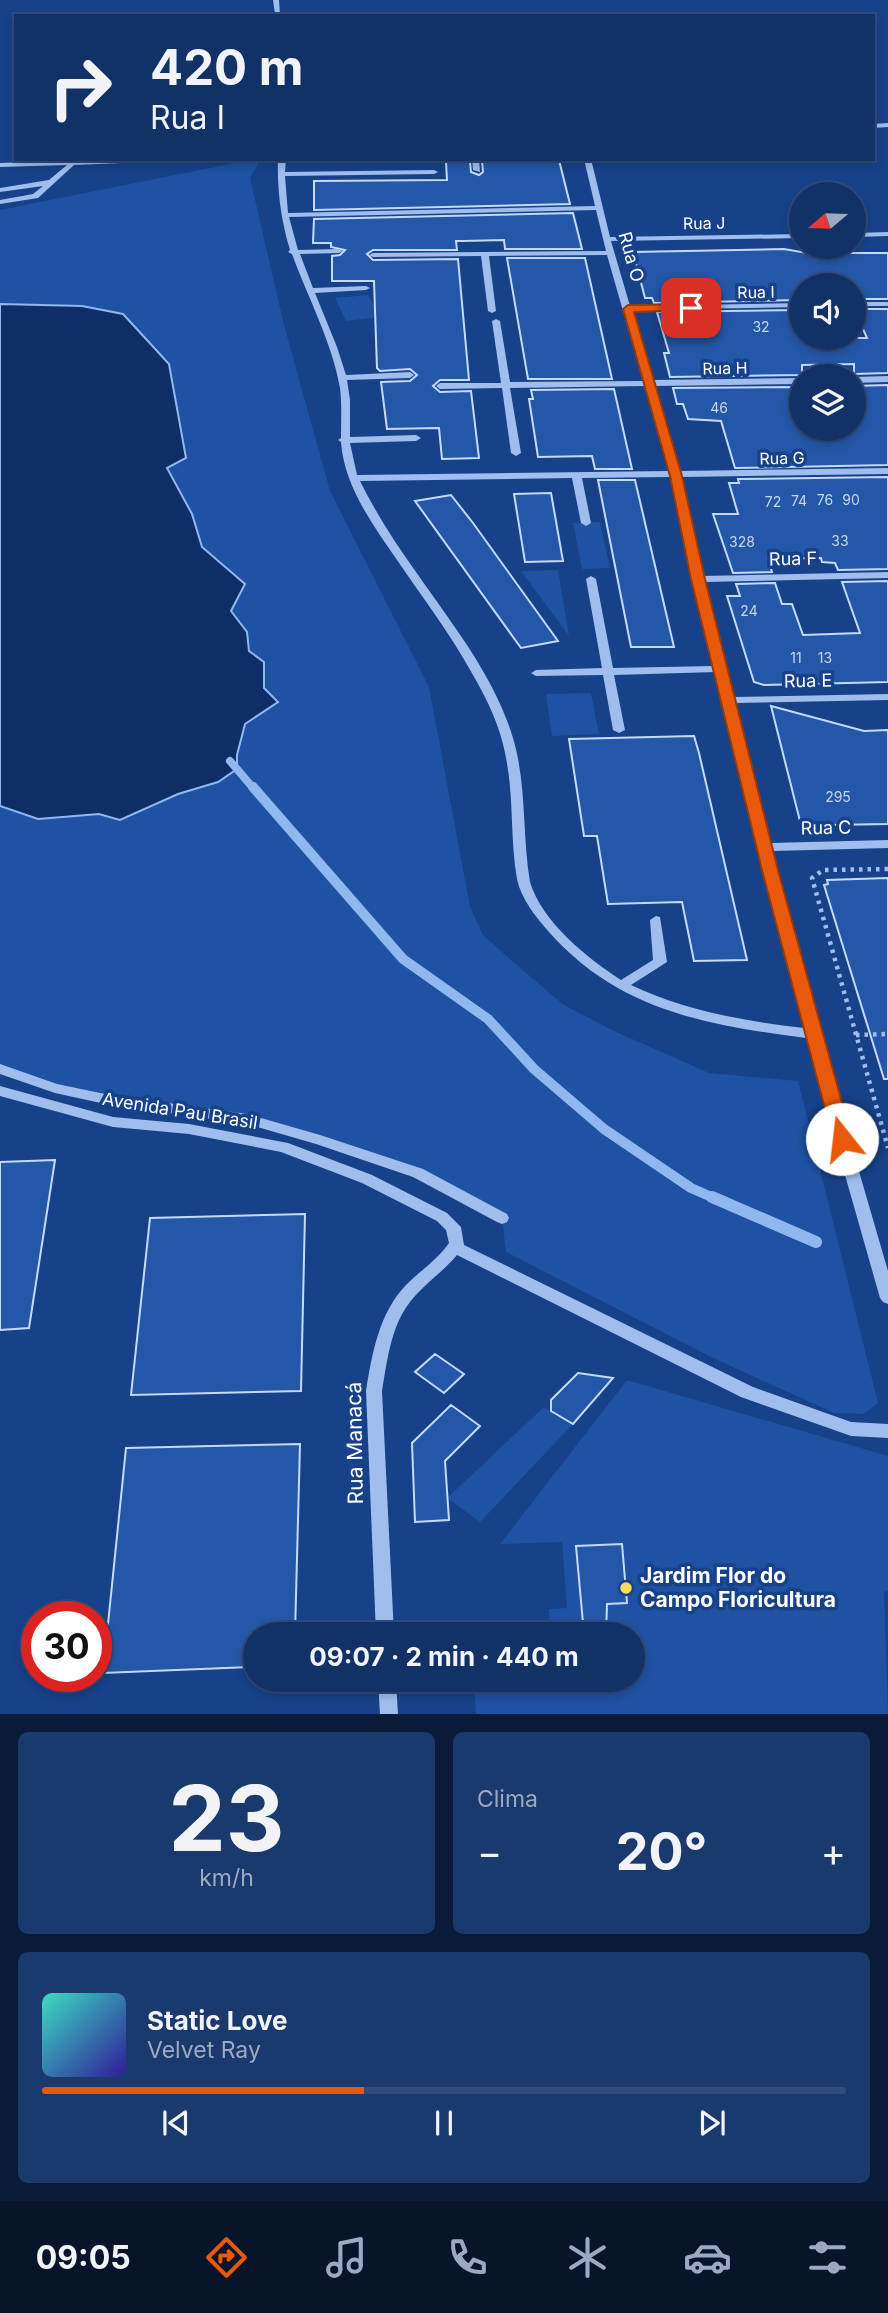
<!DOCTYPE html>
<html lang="pt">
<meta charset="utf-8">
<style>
body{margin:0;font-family:Inter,sans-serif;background:#1a396d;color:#f1f3f6;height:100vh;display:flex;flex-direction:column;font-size:26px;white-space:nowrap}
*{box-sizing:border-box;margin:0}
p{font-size:23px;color:#9ca9c0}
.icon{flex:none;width:38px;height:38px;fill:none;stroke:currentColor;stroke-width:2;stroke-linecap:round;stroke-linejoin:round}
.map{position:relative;height:1714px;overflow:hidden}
.sheet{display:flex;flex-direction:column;gap:18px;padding:18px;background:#091b39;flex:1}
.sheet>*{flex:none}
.hud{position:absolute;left:14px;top:14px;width:861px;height:147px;border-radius:0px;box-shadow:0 4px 10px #0003,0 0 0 2px #304c7b;background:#113167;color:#f1f3f6;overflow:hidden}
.needle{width:46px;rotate:251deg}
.controls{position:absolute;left:789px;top:182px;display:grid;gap:14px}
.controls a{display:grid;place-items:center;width:77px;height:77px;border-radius:50%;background:#113167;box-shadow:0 4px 10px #0003,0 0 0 2px #304c7b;font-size:35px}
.speed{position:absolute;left:21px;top:1601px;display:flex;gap:14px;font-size:35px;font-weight:700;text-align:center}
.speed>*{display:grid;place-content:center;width:91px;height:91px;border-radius:50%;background:#113167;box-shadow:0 4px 10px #0003,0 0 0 2px #304c7b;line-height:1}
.speed .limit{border:10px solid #d22;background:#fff;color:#111}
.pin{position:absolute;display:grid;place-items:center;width:60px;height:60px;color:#fff;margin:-30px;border-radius:14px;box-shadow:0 4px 10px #0006}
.me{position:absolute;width:77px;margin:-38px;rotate:344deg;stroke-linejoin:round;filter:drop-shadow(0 0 5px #0008)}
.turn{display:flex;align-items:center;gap:24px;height:147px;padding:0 21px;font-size:32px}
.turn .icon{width:91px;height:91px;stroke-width:2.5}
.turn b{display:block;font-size:49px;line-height:60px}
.big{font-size:52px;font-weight:700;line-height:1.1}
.sheet .card{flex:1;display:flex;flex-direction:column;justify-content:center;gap:10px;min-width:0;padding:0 24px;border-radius:10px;background:#1a396d}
.sheet .dial{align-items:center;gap:0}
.dial b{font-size:91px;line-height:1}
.song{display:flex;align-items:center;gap:21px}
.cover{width:84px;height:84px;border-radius:10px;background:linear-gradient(135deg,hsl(170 70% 55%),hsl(250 70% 35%))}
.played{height:7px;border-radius:4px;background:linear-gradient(90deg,#ea580c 40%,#304c7b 40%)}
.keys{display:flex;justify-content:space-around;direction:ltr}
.heat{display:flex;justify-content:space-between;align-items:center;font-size:38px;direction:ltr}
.sheet .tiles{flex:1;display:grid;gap:18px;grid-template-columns:1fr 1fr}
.card:last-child{grid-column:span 2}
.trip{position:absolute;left:243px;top:1622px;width:402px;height:70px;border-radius:35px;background:#113167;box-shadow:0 4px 10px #0003,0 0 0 2px #304c7b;font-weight:700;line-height:70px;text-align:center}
.menu{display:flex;height:112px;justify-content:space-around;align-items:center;background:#071429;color:#9ca9c0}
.menu .icon{width:49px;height:49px}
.menu .current{color:#ea580c}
.menu b{font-size:32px;color:#f1f3f6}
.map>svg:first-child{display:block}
.green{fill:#1f52a3}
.water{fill:#0f2e67;stroke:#91b7f1;stroke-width:2}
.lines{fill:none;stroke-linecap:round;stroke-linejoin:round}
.stream-far2{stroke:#91b7f1;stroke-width:8}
.stream-far1{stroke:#91b7f1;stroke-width:10}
.stream{stroke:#91b7f1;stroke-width:12}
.building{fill:#2557a8;stroke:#c5dafa;stroke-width:2}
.path{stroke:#9fbeee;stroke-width:4.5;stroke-dasharray:3.5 5;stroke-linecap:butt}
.minor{fill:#9fbeee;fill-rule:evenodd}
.route{fill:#ea580c;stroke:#983908;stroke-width:2}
.poi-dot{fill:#ffdb5c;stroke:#174189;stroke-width:2.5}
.labels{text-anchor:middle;stroke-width:7;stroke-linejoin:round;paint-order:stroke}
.number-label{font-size:14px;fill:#c8d5e9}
.far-street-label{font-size:16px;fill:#fff;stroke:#174189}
.street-label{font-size:18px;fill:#fff;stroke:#174189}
.near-street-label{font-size:21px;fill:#fff;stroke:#174189}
.near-poi-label{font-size:21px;font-weight:bold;fill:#fff;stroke:#174189;text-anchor:start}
</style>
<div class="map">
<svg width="888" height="1715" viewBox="0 0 888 1715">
<rect width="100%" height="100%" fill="#174189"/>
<path class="green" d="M250 160 259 162 250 178 284 325 330 491 429 687 470 907 483 935 518 966 564 1005 614 1031 709 1073 798 1081 878 1403 864 1414 834 1413 711 1357 506 1252 502 1218 418 1173 247 1119 110 1100 0 1069V806L38 819 99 814 120 820 178 794 218 782 237 755 245 724 264 688V662L249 651 247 632 231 611 220 563 202 547 192 514 82 306 0 304V210Z
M368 295 380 317 346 321 335 298Z
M600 522 610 568 582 569 573 523Z
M558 570 569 636 521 571Z
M591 693 599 734 552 736 546 694Z
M627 1380 888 1456V1591L884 1592 888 1714H476L474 1689 552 1686 553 1680H634V1634H550L549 1609 567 1608 562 1542 500 1544Z
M544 1407 573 1424 480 1522 447 1498Z"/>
<path class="water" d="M0 304 82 306 123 314 169 364 186 458 167 468 192 514 202 547 245 584 231 611 247 632 249 651 264 662V688L278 702 245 724 237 755V769L218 782 178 794 120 820 99 814 38 819 0 806Z"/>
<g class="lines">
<path class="stream-far2" d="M230 761 254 789"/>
<path class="stream-far1" d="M253 787 403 959 488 1019 534 1069 604 1129 691 1188 716 1199"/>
<path class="stream" d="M712 1197 816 1242"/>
</g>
<path class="building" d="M559 160 570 204 314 210V181L447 180 446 162 470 161 471 172 479 175 483 172 482 161Z
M573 213 582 249H505L504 240 463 241H456L457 250H373L367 254 373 260 458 259 469 380H440L433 386 440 392 471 391 479 458 442 459 439 428 387 429 381 382 410 381 417 375 410 369 380 371 377 368 374 281H332V256L340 255 345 250 331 247V243H313L314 219Z
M784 249 807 253H888V299H854V285H799L802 300 654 303 652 298H645L633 252Z
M507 258H585L612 379H528Z
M854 309H888V373L854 374V364L802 365V375L670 377 664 353H669L657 312 802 310V338H867Z
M888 385V465L735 468 721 421 688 419 683 404H677L673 388 802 387V429H854V386Z
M614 389 632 469H595L592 456 538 457 529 399H533L531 390Z
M888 477V569L838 570 835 563 822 562 821 558 768 559 772 572 733 573 713 514H738L729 483H739L738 479Z
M598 480H635L674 647H631Z
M551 493 563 561 525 562 514 494Z
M451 495 473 523 558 641 521 648 415 501Z
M888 581V682L764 685 754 682 727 596H740L736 584 775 583 782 604H792L803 635 860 633 842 582Z
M771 706 864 731 888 730V824L830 825 831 828 802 829Z
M694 736 699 753 747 960 694 961 682 902 608 904 597 836H584L569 739Z
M888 878V1079H884L824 885 828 884 827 880Z
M55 1160 29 1328 0 1330V1162Z
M305 1214 301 1391 131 1395 150 1218Z
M435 1354 464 1374 444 1393 415 1372Z
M578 1373 613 1378 573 1424 551 1411V1400Z
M451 1405 480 1426 445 1461 449 1520 415 1522 412 1443Z
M300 1444 295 1634H256V1656H251L250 1667 103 1673 126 1448Z
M622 1544 627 1603 607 1604 606 1634H584L576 1546Z"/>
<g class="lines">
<path class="path" d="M888 869 823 870 812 878 888 1148
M856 1035 888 1034"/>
<path class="minor" d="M273 0H279L280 15 275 14Z
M888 123V127L873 128V124Z
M103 159H173L170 161 74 165 38 198 0 204V200L33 194 43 186 0 192V188L49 180 67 165 0 167V163Z
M278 159H286L285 172 434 170 438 172 434 174 285 176 288 213 595 206 584 159H591L610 237 802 234V238L611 241 630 306 802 303V307L631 310 652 380 802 378V384L654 386 679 471 888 468V474L681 477 702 576 888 572V578L704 582 733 697 888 694V700L735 703 770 843 888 840V848L772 851 819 1034 888 1271V1304L883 1302 880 1298 806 1038C707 1025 619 1011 549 932 536 917 521 899 517 879 510 839 514 798 506 758 501 728 488 701 473 675 451 635 423 598 397 560 373 525 344 486 341 442L338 440 341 438C341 421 342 405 340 388 332 342 308 298 292 254L288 252 290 250C281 220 277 191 278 159ZM596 210 606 251 373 253 369 255 373 257 481 256 488 311 492 313 496 311 489 256 607 255 643 381 510 382 500 321 496 319 492 321 501 383H440L436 386 440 389 502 388 511 453 516 456 521 453 510 388 645 386 670 471 357 475 350 443 416 441 421 438 416 435 350 437V400L347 380 410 378 414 375 410 372 346 375 337 347 315 293 366 290 370 288 366 286 313 288 300 254 339 253 343 251 339 249 298 250 289 217ZM671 477 693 579 714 666 613 668 596 579 591 576 586 579 602 668 536 670 531 673 536 676 603 675 613 730 619 733 625 730 614 675 716 672 804 1028C744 1021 686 1011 631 985L667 962 660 917 656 916 650 920 653 960 621 980C587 958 542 922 530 882 522 835 527 785 513 738 495 677 452 624 416 572 395 543 376 513 360 481L572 478 581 523 586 526 591 523 582 478Z
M472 159H479L480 172 473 170Z
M888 232V236L854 237V233Z
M854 302H888V306H854Z
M888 376V382L854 383V377Z
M0 1064 57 1084 110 1095 247 1114 320 1135 423 1169 507 1214 509 1218 507 1222 502 1224 497 1222 413 1177 316 1144 247 1124 110 1105 55 1093 0 1074Z
M0 1086 113 1117 189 1124 288 1143 372 1175 447 1213 461 1227 464 1245 753 1387 851 1422 888 1424V1438L851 1436 741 1397 457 1255C443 1272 424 1284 410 1302 391 1326 387 1361 382 1391L394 1634H376L366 1391C372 1354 379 1313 406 1285 420 1271 437 1260 449 1243L446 1230 437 1221 362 1183 281 1152 189 1134 113 1127 0 1096Z
M378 1680H396L398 1715H380Z"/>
</g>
<path class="route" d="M691 304 696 308 695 310 634 312 682 476 705 579 779 874 852 1139 842 1146 833 1139 763 874 691 579 670 476 623 309 628 305Z"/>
<circle class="poi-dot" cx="626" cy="1588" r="7"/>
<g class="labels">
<g class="number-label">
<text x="761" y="332">32</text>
<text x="719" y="413">46</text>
<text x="825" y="505">76</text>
<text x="851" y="505">90</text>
<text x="799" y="506">74</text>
<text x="773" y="507">72</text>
<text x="840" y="546">33</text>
<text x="742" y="547">328</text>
<text x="749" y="616">24</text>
<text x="796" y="663">11</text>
<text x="825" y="663">13</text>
<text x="838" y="802">295</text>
</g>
<g class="far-street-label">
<text transform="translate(704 223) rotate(-1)" y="6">Rua J</text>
<text transform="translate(756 292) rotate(-1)" y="6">Rua I</text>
<text transform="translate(725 368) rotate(-1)" y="6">Rua H</text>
<text transform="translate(782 458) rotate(-1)" y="6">Rua G</text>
</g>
<g class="street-label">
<text transform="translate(631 257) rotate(74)" y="6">Rua O</text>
<text transform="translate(793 559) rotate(-1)" y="6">Rua F</text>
<text transform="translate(808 681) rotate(-1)" y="6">Rua E</text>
<text transform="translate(826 828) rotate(-1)" y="6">Rua C</text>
<text transform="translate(180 1111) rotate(9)" y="6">Avenida Pau Brasil</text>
</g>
<g class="near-street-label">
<text transform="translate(355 1443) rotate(-91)" y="7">Rua Manacá</text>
</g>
<g class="near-poi-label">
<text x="640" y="1583">Jardim Flor do<tspan x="640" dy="24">Campo Floricultura</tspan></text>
</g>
</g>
</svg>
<div class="controls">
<a><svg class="needle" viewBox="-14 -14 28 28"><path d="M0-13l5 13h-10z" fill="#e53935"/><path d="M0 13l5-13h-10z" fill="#9ca9c0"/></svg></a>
<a><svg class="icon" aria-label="sound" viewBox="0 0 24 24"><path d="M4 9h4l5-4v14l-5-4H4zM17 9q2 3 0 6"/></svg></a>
<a><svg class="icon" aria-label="layers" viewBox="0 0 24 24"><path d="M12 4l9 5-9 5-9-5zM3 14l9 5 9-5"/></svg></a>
</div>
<div class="speed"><div class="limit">30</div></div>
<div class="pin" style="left:691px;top:308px;background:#d93025"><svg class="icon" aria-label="arrive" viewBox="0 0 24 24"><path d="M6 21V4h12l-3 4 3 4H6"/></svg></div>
<svg class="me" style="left:842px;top:1139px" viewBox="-20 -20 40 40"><circle r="19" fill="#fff"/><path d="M0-13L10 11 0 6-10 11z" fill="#ea580c"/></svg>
<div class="trip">09:07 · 2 min · 440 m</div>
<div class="hud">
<div class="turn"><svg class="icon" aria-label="right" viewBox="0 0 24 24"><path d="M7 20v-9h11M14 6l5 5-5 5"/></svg><div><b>420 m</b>Rua I</div></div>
</div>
</div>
<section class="sheet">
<div class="tiles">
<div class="card dial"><b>23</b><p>km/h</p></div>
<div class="card"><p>Clima</p>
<div class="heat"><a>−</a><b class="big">20°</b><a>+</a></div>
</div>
<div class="card">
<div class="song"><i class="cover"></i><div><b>Static Love</b><p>Velvet Ray</p></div></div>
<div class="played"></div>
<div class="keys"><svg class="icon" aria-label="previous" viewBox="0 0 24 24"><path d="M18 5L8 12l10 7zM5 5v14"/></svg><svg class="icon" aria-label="pause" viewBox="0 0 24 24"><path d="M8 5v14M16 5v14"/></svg><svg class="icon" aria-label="next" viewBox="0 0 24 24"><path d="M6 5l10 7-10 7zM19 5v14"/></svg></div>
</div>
</div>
</section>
<nav class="menu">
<b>09:05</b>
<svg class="icon current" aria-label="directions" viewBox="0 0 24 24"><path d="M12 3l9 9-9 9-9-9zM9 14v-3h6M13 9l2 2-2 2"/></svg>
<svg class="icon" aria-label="music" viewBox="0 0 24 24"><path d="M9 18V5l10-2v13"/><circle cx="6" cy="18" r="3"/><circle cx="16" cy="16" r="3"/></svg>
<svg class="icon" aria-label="phone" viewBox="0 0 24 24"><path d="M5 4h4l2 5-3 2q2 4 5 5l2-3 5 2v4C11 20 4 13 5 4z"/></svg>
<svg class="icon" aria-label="climate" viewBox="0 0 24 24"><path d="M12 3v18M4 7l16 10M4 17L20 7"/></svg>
<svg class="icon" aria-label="car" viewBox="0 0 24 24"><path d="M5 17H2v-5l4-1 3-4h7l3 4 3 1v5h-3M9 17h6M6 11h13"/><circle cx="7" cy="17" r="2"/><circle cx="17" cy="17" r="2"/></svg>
<svg class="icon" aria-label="filters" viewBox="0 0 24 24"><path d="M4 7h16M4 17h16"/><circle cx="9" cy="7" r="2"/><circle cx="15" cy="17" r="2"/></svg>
</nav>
